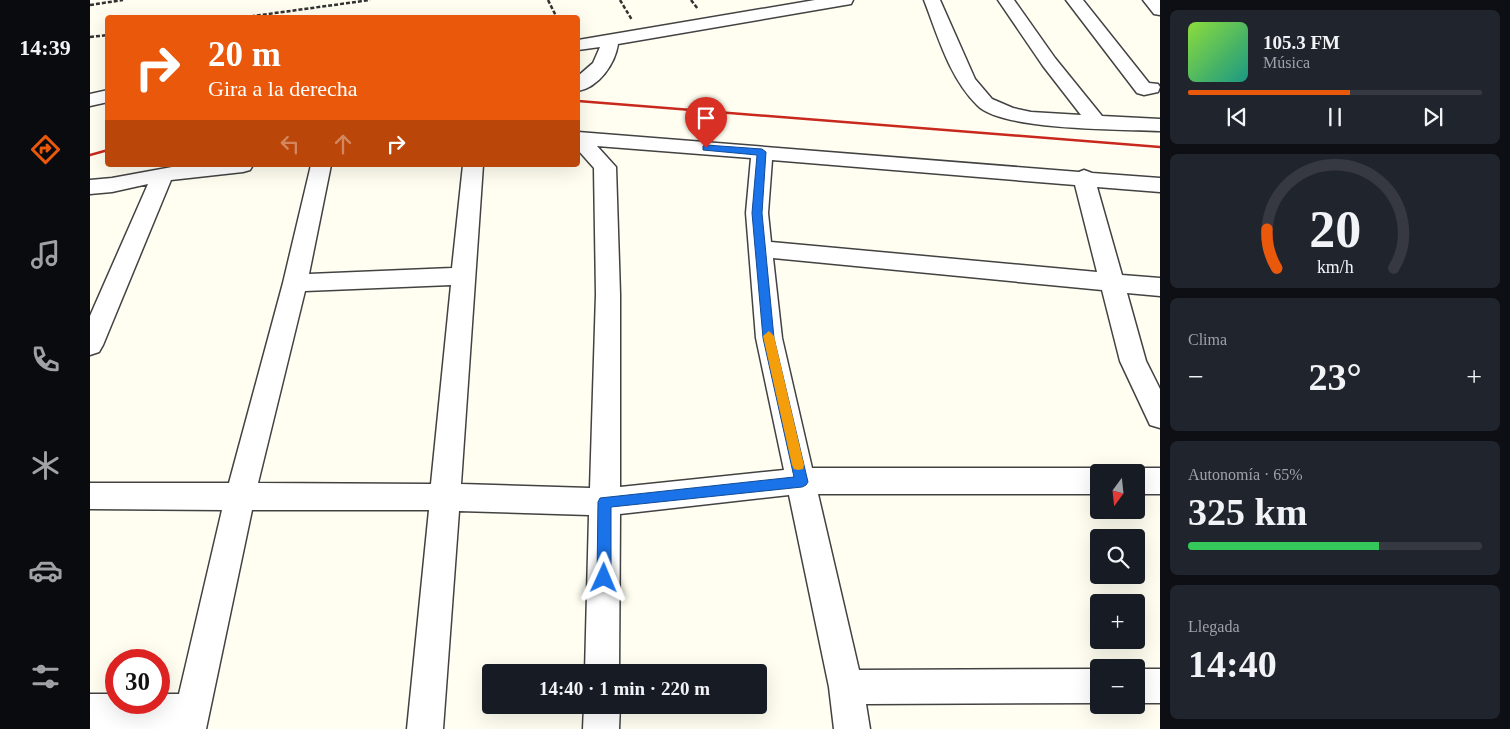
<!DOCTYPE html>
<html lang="es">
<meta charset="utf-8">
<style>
body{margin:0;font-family:Georgia,serif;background:#20242c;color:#f1f3f6;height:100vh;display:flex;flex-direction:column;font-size:19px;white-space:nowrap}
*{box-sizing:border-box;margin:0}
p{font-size:16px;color:#9ea1a6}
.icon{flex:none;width:28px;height:28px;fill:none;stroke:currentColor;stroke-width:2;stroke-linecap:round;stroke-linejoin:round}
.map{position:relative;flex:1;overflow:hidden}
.panel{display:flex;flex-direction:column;gap:10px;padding:10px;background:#0d0f14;width:350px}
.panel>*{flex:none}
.banner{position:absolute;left:15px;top:15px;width:475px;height:152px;border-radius:5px;box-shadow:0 5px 20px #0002;background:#ea580c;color:#fff;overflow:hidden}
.needle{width:32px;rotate:195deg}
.buttons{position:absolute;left:1000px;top:464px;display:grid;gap:10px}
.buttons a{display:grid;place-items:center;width:55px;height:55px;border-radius:5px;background:#171b24;box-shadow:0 5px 20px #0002;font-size:25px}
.speed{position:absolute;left:15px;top:649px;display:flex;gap:10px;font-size:25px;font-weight:700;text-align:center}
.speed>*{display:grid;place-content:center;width:65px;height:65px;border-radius:50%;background:#171b24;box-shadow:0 5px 20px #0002;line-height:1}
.speed .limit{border:8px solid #d22;background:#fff;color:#111}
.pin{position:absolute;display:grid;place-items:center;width:42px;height:42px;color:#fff;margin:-51px -21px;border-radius:50% 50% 50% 0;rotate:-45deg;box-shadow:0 0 5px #0007}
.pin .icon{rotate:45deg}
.me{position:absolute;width:55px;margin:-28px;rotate:1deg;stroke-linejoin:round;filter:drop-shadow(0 0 4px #0008)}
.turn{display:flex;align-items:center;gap:18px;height:105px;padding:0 20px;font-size:22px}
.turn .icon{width:65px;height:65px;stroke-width:2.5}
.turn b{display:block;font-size:35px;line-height:42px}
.lanes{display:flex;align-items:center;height:48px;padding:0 20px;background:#0003;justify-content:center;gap:25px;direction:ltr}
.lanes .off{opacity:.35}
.big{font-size:38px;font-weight:700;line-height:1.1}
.panel .widget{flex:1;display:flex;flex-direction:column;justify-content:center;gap:8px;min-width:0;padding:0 18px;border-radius:8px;background:#20242c}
.panel .dial{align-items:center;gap:0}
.dial svg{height:130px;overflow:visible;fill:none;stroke:#363941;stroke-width:7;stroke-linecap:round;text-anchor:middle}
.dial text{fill:#f1f3f6;stroke:none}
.song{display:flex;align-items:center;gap:15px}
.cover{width:60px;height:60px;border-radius:8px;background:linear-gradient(135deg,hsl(90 70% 55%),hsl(170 70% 35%))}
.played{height:5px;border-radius:2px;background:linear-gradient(90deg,#ea580c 55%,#363941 55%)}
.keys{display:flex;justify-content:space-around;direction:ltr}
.heat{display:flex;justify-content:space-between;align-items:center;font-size:28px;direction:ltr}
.charge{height:8px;border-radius:4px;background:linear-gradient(90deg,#34c759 65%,#363941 0)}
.trip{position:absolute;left:392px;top:664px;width:285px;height:50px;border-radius:5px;background:#171b24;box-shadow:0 5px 20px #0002;font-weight:700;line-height:50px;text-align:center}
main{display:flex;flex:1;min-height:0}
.tabs{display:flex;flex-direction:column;width:90px;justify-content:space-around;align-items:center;background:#090b0e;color:#9ea1a6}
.tabs .icon{width:35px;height:35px}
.tabs .current{color:#ea580c}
.tabs b{font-size:22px;color:#f1f3f6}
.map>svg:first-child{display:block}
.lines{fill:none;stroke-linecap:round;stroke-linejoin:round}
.minor-casing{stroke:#424242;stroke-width:3}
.path{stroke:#313131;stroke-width:2.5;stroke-dasharray:4 2;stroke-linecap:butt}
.minor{fill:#fff;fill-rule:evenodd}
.rail{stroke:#c9281d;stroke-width:2.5}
.route{fill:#1a73e8;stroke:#114b97}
.slow{fill:#f59e0b}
</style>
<main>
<nav class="tabs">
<b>14:39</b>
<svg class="icon current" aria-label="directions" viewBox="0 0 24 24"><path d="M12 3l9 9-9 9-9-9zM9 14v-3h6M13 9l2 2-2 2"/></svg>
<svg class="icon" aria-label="music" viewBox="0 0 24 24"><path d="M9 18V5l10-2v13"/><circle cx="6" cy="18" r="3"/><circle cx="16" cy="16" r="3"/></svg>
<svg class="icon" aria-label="phone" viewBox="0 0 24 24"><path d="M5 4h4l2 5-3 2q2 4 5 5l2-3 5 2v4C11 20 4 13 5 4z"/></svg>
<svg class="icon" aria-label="climate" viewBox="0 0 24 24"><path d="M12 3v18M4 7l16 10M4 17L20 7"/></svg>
<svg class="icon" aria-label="car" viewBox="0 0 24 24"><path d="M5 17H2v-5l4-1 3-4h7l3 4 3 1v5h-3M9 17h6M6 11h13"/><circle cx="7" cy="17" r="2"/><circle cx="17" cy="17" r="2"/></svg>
<svg class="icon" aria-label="filters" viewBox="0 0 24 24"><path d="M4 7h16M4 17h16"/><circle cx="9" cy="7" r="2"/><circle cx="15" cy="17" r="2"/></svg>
</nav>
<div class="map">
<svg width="1070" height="729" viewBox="0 0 1070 729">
<rect width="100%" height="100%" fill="#fffef1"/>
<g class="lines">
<defs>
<path id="minor" d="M725 0H763L761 4 755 5 528 44C525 64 509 87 488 91V76L503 63 510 47 488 50V40Z
M834 0H850L885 79 902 99 923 108 941 112 991 115 953 66 908 0H924L965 58 1012 116 1070 119V131C1032 129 911 131 887 105 859 77 848 36 834 0Z
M976 0H993L1059 83 1068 84 1070 87 1068 92 1054 95 1047 93Z
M1053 0H1070V15L1064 14Z
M18 90V102L0 106V94Z
M488 132 989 172 994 170 1002 173 1070 178V192L1007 187 1032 275 1070 278V296L1037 293 1056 361 1070 389V428L1060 425 1030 361 1012 290 683 258 692 338 722 468H1009L1020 472H1009V494H728L769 670 1009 669V703L776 704 780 729H744L739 687 699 495 530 514 529 672H495L499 515 369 511 353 729H317L339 510H162L116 729H0V694H26V702H69V694H89L132 510 0 509V483H139L193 283 221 165H241L219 274 362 268 373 165H393L371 484 500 488 506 294 504 168 488 150ZM507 146 661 158 656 213 666 338 694 470 530 487V294L526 167ZM682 160 985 185 1007 272 681 242 678 213ZM361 285 341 484 168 483 215 291Z
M93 165H163L160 170 153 172 81 180 13 345 9 352 0 355V316L58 184 22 192 0 194V180L22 178Z
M1046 468H1070V494H1046V472H1035Z
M1046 669H1070V703H1046Z
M494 705H530L529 729H493Z"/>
</defs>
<use href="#minor" class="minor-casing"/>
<path class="path" d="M458 0 467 18
M530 0 542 20
M601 0 608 9
M0 5 33 0
M149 18 280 0
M0 37 18 35"/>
<use href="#minor" class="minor"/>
<path class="rail" d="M488 101 1070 147
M0 155 18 150"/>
</g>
<path class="route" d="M616 145 672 149 676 152 672 213 684 338 718 482 716 485 712 487 521 507V578L519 582 514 584 509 582 507 578 508 502 510 498 704 477 673 338 662 213 667 155 613 150V146Z"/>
<path class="slow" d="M679 331 684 336 714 465 713 469 708 470 704 469 702 465 673 336Z"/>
</svg>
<div class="buttons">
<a><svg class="needle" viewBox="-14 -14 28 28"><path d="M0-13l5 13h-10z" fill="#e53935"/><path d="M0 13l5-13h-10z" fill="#9ea1a6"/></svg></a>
<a><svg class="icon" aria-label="search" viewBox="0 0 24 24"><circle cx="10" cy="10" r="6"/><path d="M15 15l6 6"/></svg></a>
<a>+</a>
<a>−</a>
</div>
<div class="speed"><div class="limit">30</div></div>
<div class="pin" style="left:616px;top:148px;background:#d93025"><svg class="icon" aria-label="arrive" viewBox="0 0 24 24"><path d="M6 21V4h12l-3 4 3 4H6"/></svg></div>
<svg class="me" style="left:514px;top:578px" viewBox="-20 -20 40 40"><path d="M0-17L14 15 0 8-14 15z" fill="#1a73e8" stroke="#fff" stroke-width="4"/></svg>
<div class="trip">14:40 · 1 min · 220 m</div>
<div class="banner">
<div class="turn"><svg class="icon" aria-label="right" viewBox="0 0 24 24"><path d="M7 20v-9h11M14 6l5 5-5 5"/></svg><div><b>20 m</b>Gira a la derecha</div></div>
<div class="lanes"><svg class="icon off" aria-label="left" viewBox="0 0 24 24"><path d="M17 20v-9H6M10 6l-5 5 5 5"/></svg><svg class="icon off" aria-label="ahead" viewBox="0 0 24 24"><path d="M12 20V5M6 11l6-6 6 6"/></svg><svg class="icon" aria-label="right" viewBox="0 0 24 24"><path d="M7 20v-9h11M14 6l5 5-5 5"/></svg></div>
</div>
</div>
<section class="panel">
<div class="widget">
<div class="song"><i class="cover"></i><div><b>105.3 FM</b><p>Música</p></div></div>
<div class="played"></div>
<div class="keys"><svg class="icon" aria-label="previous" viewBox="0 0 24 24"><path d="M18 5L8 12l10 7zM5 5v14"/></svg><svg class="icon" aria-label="pause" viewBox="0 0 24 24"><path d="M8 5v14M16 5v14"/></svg><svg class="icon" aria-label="next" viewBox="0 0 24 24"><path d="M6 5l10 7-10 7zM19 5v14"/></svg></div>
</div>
<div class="widget dial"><svg viewBox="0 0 100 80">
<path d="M14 69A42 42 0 1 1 86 69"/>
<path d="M14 69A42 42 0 0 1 8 45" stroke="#ea580c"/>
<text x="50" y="56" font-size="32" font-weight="700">20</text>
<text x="50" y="72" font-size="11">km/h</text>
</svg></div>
<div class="widget"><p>Clima</p>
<div class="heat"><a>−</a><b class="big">23°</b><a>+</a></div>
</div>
<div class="widget"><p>Autonomía · 65%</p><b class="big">325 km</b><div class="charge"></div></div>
<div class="widget"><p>Llegada</p><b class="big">14:40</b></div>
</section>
</main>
